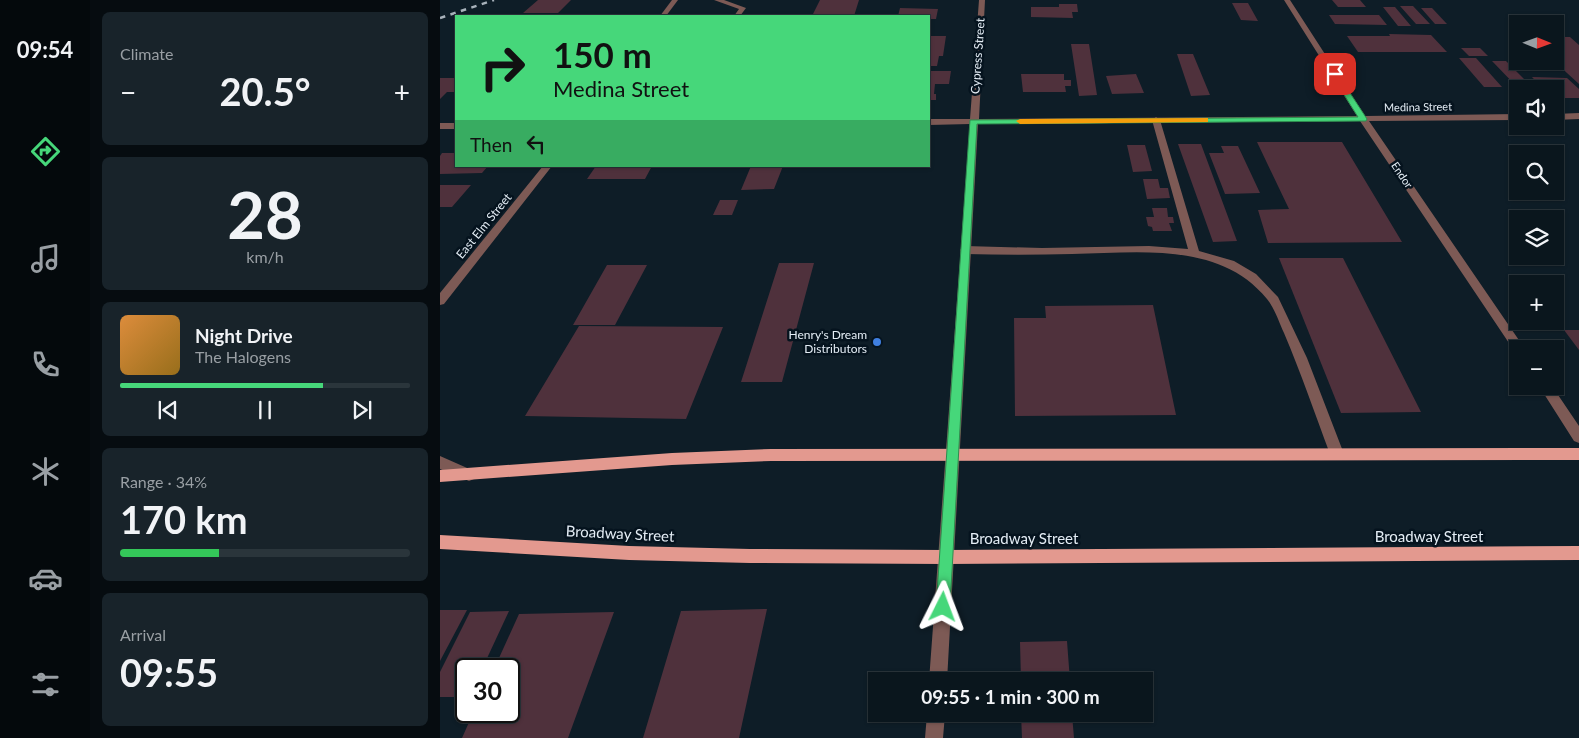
<!DOCTYPE html>
<meta charset="utf-8">
<style>
body{margin:0;font-family:Lato,sans-serif;background:#18232a;color:#f1f3f6;height:100vh;display:flex;flex-direction:column;font-size:19px;white-space:nowrap}
*{box-sizing:border-box;margin:0}
p{font-size:16px;color:#999fa4}
.icon{flex:none;width:28px;height:28px;fill:none;stroke:currentColor;stroke-width:2;stroke-linecap:round;stroke-linejoin:round}
.map{position:relative;flex:1;overflow:hidden}
.details{display:flex;flex-direction:column;gap:12px;padding:12px;background:#060c10;width:350px}
.details>*{flex:none}
.guide{position:absolute;left:15px;top:15px;width:475px;height:152px;border-radius:0px;box-shadow:0 1px 4px #0004,0 0 0 1px #2a353b;background:#46d77a;color:#111;overflow:hidden}
.needle{width:32px;rotate:91deg}
.tools{position:absolute;left:1069px;top:15px;display:grid;gap:10px}
.tools a{display:grid;place-items:center;width:55px;height:55px;border-radius:0px;background:#0a161d;box-shadow:0 1px 4px #0004,0 0 0 1px #2a353b;font-size:25px}
.speed{position:absolute;left:15px;top:658px;display:flex;gap:10px;font-size:25px;font-weight:700;text-align:center}
.speed>*{display:grid;place-content:center;width:65px;height:65px;border-radius:50%;background:#0a161d;box-shadow:0 1px 4px #0004,0 0 0 1px #2a353b;line-height:1}
.speed .limit{border:2px solid #111;border-radius:8px;background:#fff;color:#111}
.pin{position:absolute;display:grid;place-items:center;width:42px;height:42px;color:#fff;margin:-21px;border-radius:10px;box-shadow:0 2px 8px #0006}
.me{position:absolute;width:55px;margin:-28px;rotate:3deg;stroke-linejoin:round;filter:drop-shadow(0 0 4px #0008)}
.turn{display:flex;align-items:center;gap:18px;height:105px;padding:0 15px;font-size:22px}
.turn .icon{width:65px;height:65px;stroke-width:2.5}
.turn b{display:block;font-size:35px;line-height:42px}
.then{display:flex;align-items:center;height:48px;padding:0 15px;background:#0003;gap:10px;font-size:19px}
.big{font-size:38px;font-weight:700;line-height:1.1}
.details .widget{flex:1;display:flex;flex-direction:column;justify-content:center;gap:8px;min-width:0;padding:0 18px;border-radius:8px;background:#18232a}
.details .dial{align-items:center;gap:0}
.dial b{font-size:65px;line-height:1}
.song{display:flex;align-items:center;gap:15px}
.cover{width:60px;height:60px;border-radius:8px;background:linear-gradient(135deg,hsl(30 70% 55%),hsl(40 70% 35%))}
.played{height:5px;border-radius:2px;background:linear-gradient(90deg,#46d77a 70%,#2a353b 70%)}
.keys{display:flex;justify-content:space-around;direction:ltr}
.heat{display:flex;justify-content:space-between;align-items:center;font-size:28px;direction:ltr}
.charge{height:8px;border-radius:4px;background:linear-gradient(90deg,#34c759 34%,#2a353b 0)}
.trip{position:absolute;left:428px;top:672px;width:285px;height:50px;border-radius:0px;background:#0a161d;box-shadow:0 1px 4px #0004,0 0 0 1px #2a353b;font-weight:700;line-height:50px;text-align:center}
main{display:flex;flex:1;min-height:0}
.tabs{display:flex;flex-direction:column;width:90px;justify-content:space-around;align-items:center;background:#04090c;color:#999fa4}
.tabs .icon{width:35px;height:35px}
.tabs .selected{color:#46d77a}
.tabs b{font-size:22px;color:#f1f3f6}
.map>svg:first-child{display:block}
.building{fill:#4f313c}
.lines{fill:none;stroke-linecap:round;stroke-linejoin:round}
.lane{fill:#7d5a55;fill-rule:evenodd}
.street{fill:#7d5a55;fill-rule:evenodd}
.primary{fill:#e3998f;fill-rule:evenodd}
.rail{stroke:#a8b2bb;stroke-width:2.5;stroke-dasharray:5.5 5.5;stroke-linecap:butt}
.route{fill:#46d77a;stroke:#2e8c4f}
.slow{fill:#f59e0b}
.shop-dot{fill:#3f7fe0;stroke:#05131e;stroke-width:2}
.labels{text-anchor:middle;stroke-width:5;stroke-linejoin:round;paint-order:stroke}
.far-street-label{font-size:11px;fill:#e4edf5;stroke:#05131e}
.street-label{font-size:12px;fill:#e4edf5;stroke:#05131e}
.poi-label{font-size:12px;fill:#e4edf5;stroke:#05131e;text-anchor:end}
.near-street-label{font-size:15px;fill:#e4edf5;stroke:#05131e}
</style>
<main>
<nav class="tabs">
<b>09:54</b>
<svg class="icon selected" aria-label="directions" viewBox="0 0 24 24"><path d="M12 3l9 9-9 9-9-9zM9 14v-3h6M13 9l2 2-2 2"/></svg>
<svg class="icon" aria-label="music" viewBox="0 0 24 24"><path d="M9 18V5l10-2v13"/><circle cx="6" cy="18" r="3"/><circle cx="16" cy="16" r="3"/></svg>
<svg class="icon" aria-label="phone" viewBox="0 0 24 24"><path d="M5 4h4l2 5-3 2q2 4 5 5l2-3 5 2v4C11 20 4 13 5 4z"/></svg>
<svg class="icon" aria-label="climate" viewBox="0 0 24 24"><path d="M12 3v18M4 7l16 10M4 17L20 7"/></svg>
<svg class="icon" aria-label="car" viewBox="0 0 24 24"><path d="M5 17H2v-5l4-1 3-4h7l3 4 3 1v5h-3M9 17h6M6 11h13"/><circle cx="7" cy="17" r="2"/><circle cx="17" cy="17" r="2"/></svg>
<svg class="icon" aria-label="filters" viewBox="0 0 24 24"><path d="M4 7h16M4 17h16"/><circle cx="9" cy="7" r="2"/><circle cx="15" cy="17" r="2"/></svg>
</nav>
<section class="details">
<div class="widget"><p>Climate</p>
<div class="heat"><a>−</a><b class="big">20.5°</b><a>+</a></div>
</div>
<div class="widget dial"><b>28</b><p>km/h</p></div>
<div class="widget">
<div class="song"><i class="cover"></i><div><b>Night Drive</b><p>The Halogens</p></div></div>
<div class="played"></div>
<div class="keys"><svg class="icon" aria-label="previous" viewBox="0 0 24 24"><path d="M18 5L8 12l10 7zM5 5v14"/></svg><svg class="icon" aria-label="pause" viewBox="0 0 24 24"><path d="M8 5v14M16 5v14"/></svg><svg class="icon" aria-label="next" viewBox="0 0 24 24"><path d="M6 5l10 7-10 7zM19 5v14"/></svg></div>
</div>
<div class="widget"><p>Range · 34%</p><b class="big">170 km</b><div class="charge"></div></div>
<div class="widget"><p>Arrival</p><b class="big">09:55</b></div>
</section>
<div class="map">
<svg width="1139" height="738" viewBox="0 0 1139 738">
<rect width="100%" height="100%" fill="#0e1d27"/>
<path class="building" d="M98 0H131L118 13H83Z
M380 0H419L414 16H372Z
M892 0H920L926 7H898Z
M792 3H808L818 21 801 20Z
M619 4H637L638 12H632L633 18 591 17V7H619Z
M960 6H973L990 24H976Z
M943 7H955L971 26H958Z
M460 8 498 9 496 19H489V16H458Z
M981 8H992L1007 24H995Z
M136 14H177L175 16H134Z
M889 15H939L947 25 895 24Z
M949 34 991 35 1007 52H918L907 36H950Z
M489 36H506L503 56H499L497 66H489Z
M1115 37H1130L1139 45V84L1115 62Z
M631 44H649L657 95 639 96Z
M1021 48H1040L1048 56H1029Z
M737 54H753L770 95 751 96Z
M1019 58H1036L1062 87H1044Z
M1052 61H1066L1093 88H1078Z
M1091 61H1110L1117 68H1098Z
M489 71H511L509 84H495L494 94H496V100H489Z
M581 74H624V80H631V86H625L626 92H583Z
M696 74 704 93 672 94 666 76Z
M1092 77 1127 78 1139 89V98H1115V89H1103Z
M0 78H16V92H7L0 99Z
M817 142H902L962 242 828 243 818 210 849 209Z
M738 144H761L797 241 773 242Z
M687 145H705L712 171 693 172Z
M781 146H798L820 193 785 194 769 153H784Z
M2 153H16V166H48L42 173 0 174V156Z
M156 166H212L205 179H147Z
M311 166H343L334 189 301 190Z
M703 179H718L720 188H728L730 198 707 199Z
M0 185H31L12 207H0Z
M280 200H298L292 215H273Z
M712 208H727L728 217H733L734 223H729L732 231H713L712 227 708 226 706 217H714Z
M839 258H903L981 412 901 413Z
M339 263H374L342 382H301Z
M167 265H207L175 325H133Z
M713 305 736 415 575 416 574 318H606L605 306Z
M139 326 283 327 246 419 85 416Z
M1124 330H1139V350Z
M327 609 299 738H203L241 611Z
M0 610H27L0 661Z
M69 611 42 669H26V697H0V672L30 612Z
M174 612 128 738H22L34 711H69V669H54L79 614Z
M627 641 630 681H581L580 642Z
M581 714H632L634 738H582Z"/>
<g class="lines">
<path class="lane" d="M274 0H284L306 8 300 16H294L299 9Z
M716 117 720 120 759 251 794 261 816 274 838 297 867 358 904 454 902 458 897 460 892 458 890 454C875 414 861 373 844 333 839 322 835 309 827 299 780 241 698 253 632 254 596 255 561 255 525 254L520 250 525 246 602 248 709 246 748 249 712 120Z"/>
<path class="street" d="M232 0H238L226 16H220Z
M539 0H545L539 119 917 116 844 0H850L925 116 1078 114V120L929 121 1085 349H1078V353L1075 352 920 121 538 124 507 681H489L530 124 489 125V119H530Z
M1139 113V119L1115 120V114Z
M0 123H16V129H0Z
M103 166H112L4 304 0 305V293Z
M1099 386H1112L1139 426V443L1134 441Z
M0 456 34 471 36 475 34 479 29 481 0 469Z
M487 714H505L503 738H485Z"/>
<path class="primary" d="M1139 448V460L331 461 232 465 0 482V470L232 453 331 449Z
M0 535 189 546 310 549 506 550 1139 546V560L506 564 310 563 189 560 0 549Z"/>
<path class="rail" d="M0 18 54 0"/>
</g>
<path class="route" d="M892 73H897L927 119 926 121 537 124 510 607 508 612 503 614 498 612 496 607 530 120 918 117 891 74Z"/>
<path class="slow" d="M766 118H768V122L580 124 576 121 580 119Z"/>
<circle class="shop-dot" cx="437" cy="342" r="5"/>
<g class="labels">
<g class="far-street-label">
<text transform="translate(978 107) rotate(-1)" y="4">Medina Street</text>
<text transform="translate(962 175) rotate(56)" y="4">Endor</text>
</g>
<g class="street-label">
<text transform="translate(538 56) rotate(-86)" y="4">Cypress Street</text>
<text transform="translate(44 226) rotate(-51)" y="4">East Elm Street</text>
</g>
<g class="poi-label">
<text x="427" y="339">Henry's Dream<tspan x="427" dy="14">Distributors</tspan></text>
</g>
<g class="near-street-label">
<text transform="translate(180 534) rotate(3)" y="5">Broadway Street</text>
<text x="989" y="542">Broadway Street</text>
<text x="584" y="544">Broadway Street</text>
</g>
</g>
</svg>
<div class="tools">
<a><svg class="needle" viewBox="-14 -14 28 28"><path d="M0-13l5 13h-10z" fill="#e53935"/><path d="M0 13l5-13h-10z" fill="#999fa4"/></svg></a>
<a><svg class="icon" aria-label="sound" viewBox="0 0 24 24"><path d="M4 9h4l5-4v14l-5-4H4zM17 9q2 3 0 6"/></svg></a>
<a><svg class="icon" aria-label="search" viewBox="0 0 24 24"><circle cx="10" cy="10" r="6"/><path d="M15 15l6 6"/></svg></a>
<a><svg class="icon" aria-label="layers" viewBox="0 0 24 24"><path d="M12 4l9 5-9 5-9-5zM3 14l9 5 9-5"/></svg></a>
<a>+</a>
<a>−</a>
</div>
<div class="speed"><div class="limit">30</div></div>
<div class="pin" style="left:895px;top:74px;background:#d93025"><svg class="icon" aria-label="arrive" viewBox="0 0 24 24"><path d="M6 21V4h12l-3 4 3 4H6"/></svg></div>
<svg class="me" style="left:503px;top:607px" viewBox="-20 -20 40 40"><path d="M0-17L14 15 0 8-14 15z" fill="#46d77a" stroke="#fff" stroke-width="4"/></svg>
<div class="trip">09:55 · 1 min · 300 m</div>
<div class="guide">
<div class="turn"><svg class="icon" aria-label="right" viewBox="0 0 24 24"><path d="M7 20v-9h11M14 6l5 5-5 5"/></svg><div><b>150 m</b>Medina Street</div></div>
<div class="then">Then<svg class="icon" aria-label="left" viewBox="0 0 24 24"><path d="M17 20v-9H6M10 6l-5 5 5 5"/></svg></div>
</div>
</div>
</main>
